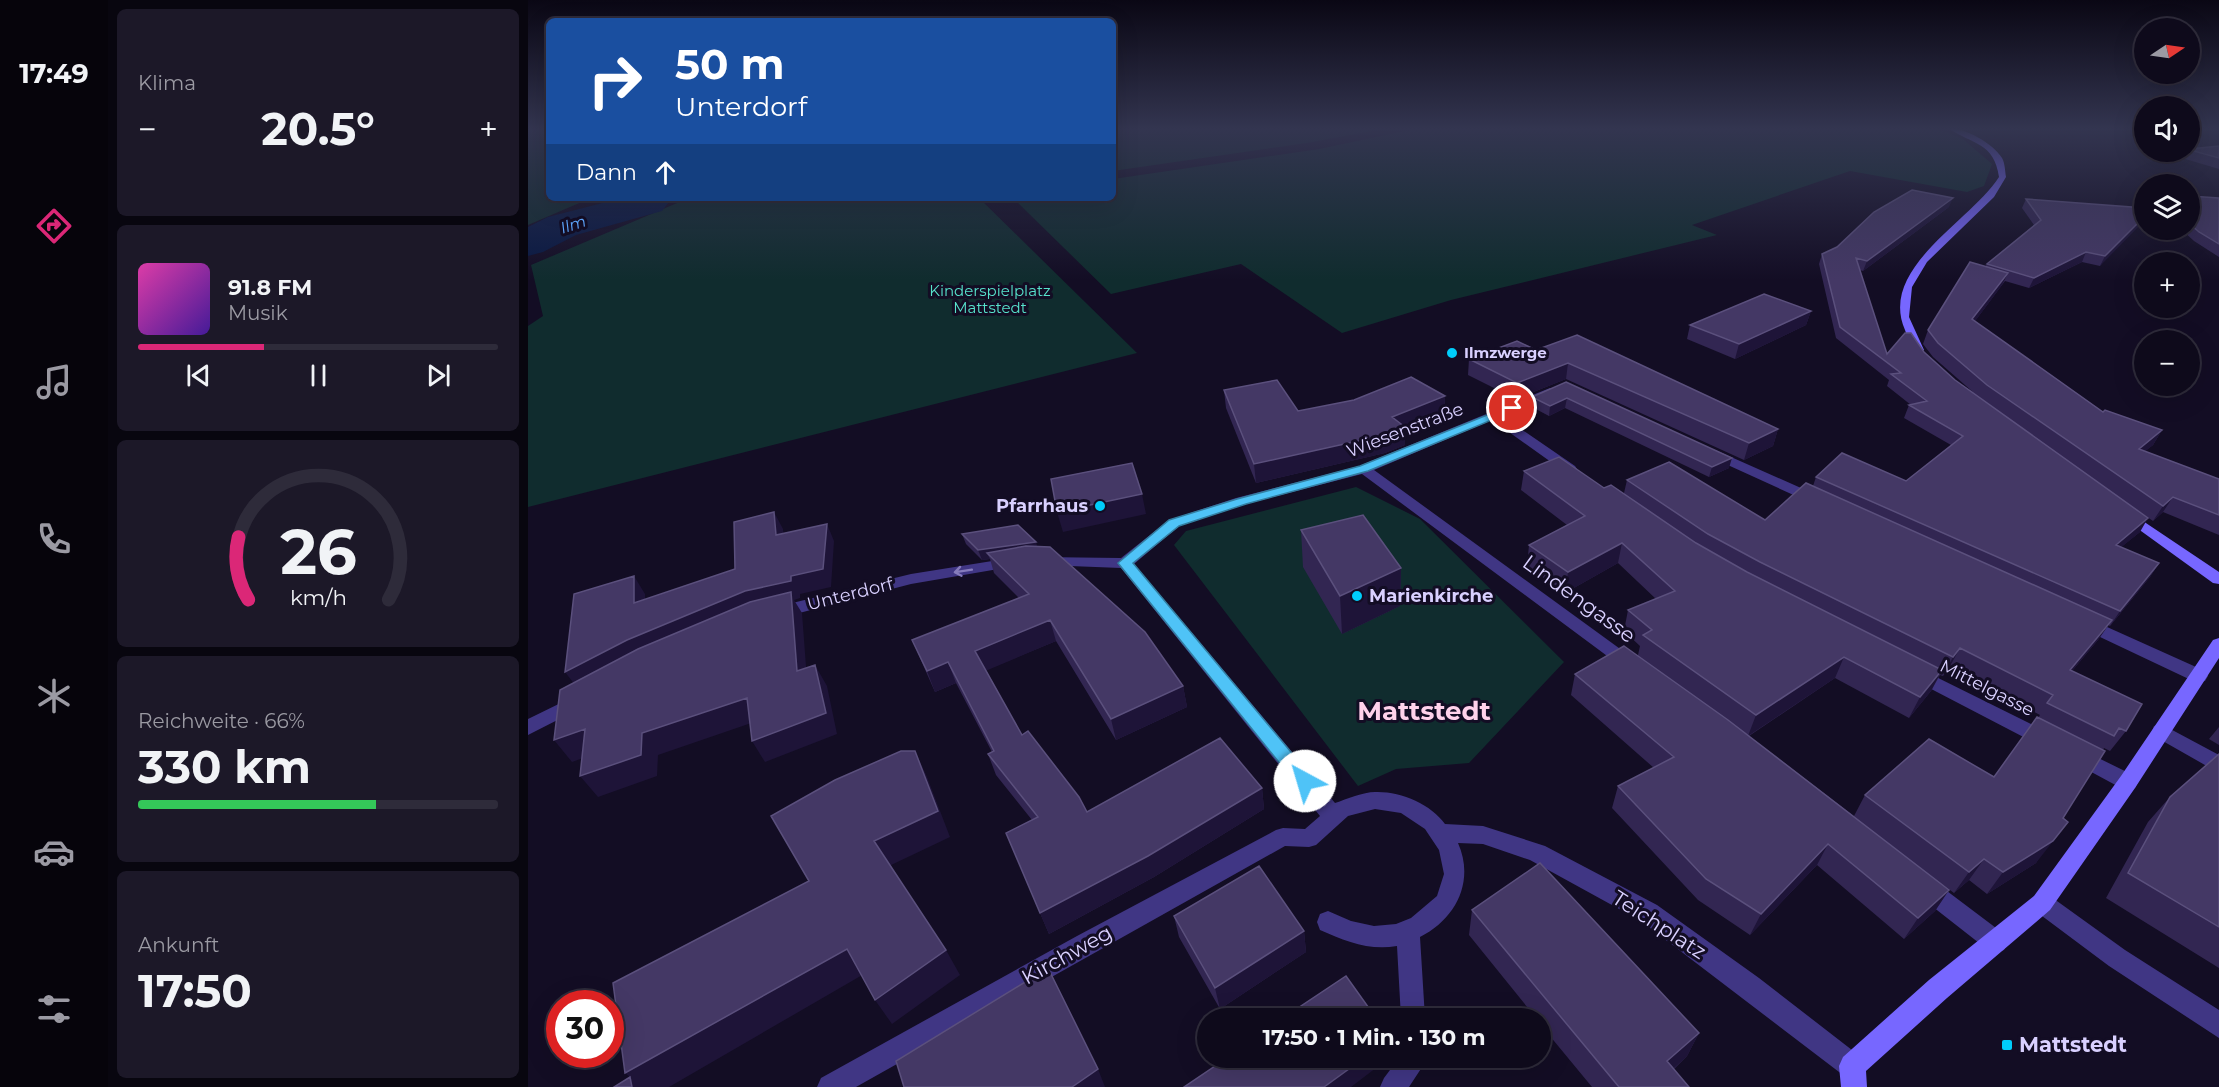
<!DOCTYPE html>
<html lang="de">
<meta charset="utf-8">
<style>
body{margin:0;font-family:Montserrat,sans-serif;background:#1c1828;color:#f1f3f6;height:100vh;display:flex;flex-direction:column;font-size:22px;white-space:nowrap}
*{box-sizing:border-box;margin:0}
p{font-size:20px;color:#9b9aa3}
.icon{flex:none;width:33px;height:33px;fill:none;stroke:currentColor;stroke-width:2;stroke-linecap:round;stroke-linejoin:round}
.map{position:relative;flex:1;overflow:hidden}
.panel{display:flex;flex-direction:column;gap:9px;padding:9px;background:#08060f;width:420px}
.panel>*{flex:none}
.top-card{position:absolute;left:18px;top:18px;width:570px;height:183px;border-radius:9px;box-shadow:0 6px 24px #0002,0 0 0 2px #2e2b3a;background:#1a4fa0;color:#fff;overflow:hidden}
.needle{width:39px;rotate:77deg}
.tools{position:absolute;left:1606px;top:18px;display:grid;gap:12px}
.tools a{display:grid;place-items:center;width:66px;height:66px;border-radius:50%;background:#0e0a1b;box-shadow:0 6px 24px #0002,0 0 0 2px #2e2b3a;font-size:30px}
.speed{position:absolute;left:18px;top:990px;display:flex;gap:12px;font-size:30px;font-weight:700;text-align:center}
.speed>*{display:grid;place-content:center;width:78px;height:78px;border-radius:50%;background:#0e0a1b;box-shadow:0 6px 24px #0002,0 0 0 2px #2e2b3a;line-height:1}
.speed .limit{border:9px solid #d22;background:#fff;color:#111}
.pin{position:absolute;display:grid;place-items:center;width:51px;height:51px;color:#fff;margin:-26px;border:3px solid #fff;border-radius:50%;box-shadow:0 2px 6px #0007}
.me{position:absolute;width:66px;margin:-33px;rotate:321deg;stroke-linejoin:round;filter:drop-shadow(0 0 4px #0008)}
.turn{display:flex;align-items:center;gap:21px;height:126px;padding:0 30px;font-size:27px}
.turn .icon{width:78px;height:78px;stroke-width:2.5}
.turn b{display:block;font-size:42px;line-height:51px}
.then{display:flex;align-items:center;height:57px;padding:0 30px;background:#0003;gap:12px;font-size:22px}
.big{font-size:45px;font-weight:700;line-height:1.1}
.panel .widget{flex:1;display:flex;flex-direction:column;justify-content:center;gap:9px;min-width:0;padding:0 21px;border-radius:9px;background:#1c1828}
.panel .dial{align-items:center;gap:0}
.dial svg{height:156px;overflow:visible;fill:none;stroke:#2e2b3a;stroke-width:7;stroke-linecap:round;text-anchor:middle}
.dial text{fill:#f1f3f6;stroke:none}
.song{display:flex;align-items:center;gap:18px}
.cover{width:72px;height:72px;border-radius:9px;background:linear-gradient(135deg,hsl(320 70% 55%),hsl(260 70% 35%))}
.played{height:6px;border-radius:3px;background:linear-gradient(90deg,#db2777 35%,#2e2b3a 35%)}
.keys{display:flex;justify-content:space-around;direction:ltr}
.heat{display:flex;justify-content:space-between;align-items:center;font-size:33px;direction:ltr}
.charge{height:9px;border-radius:4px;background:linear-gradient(90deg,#34c759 66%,#2e2b3a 0)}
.trip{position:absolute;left:669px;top:1008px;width:354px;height:60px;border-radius:30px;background:#0e0a1b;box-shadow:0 6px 24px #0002,0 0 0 2px #2e2b3a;font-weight:700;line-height:60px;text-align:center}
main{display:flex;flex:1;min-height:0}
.tab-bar{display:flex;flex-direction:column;width:108px;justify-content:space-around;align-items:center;background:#06040b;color:#9b9aa3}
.tab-bar .icon{width:42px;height:42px}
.tab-bar .active{color:#db2777}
.tab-bar b{font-size:27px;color:#f1f3f6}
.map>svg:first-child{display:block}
.green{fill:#102c2e}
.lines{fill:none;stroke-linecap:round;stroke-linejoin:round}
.river{fill:#081842;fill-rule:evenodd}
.street{fill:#403684;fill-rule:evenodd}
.secondary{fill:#7767ff;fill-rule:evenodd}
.wall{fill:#322652;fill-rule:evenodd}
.shaded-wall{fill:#1e1438}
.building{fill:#443865;stroke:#5b507d;stroke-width:1.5}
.oneway{stroke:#857bbb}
.route{fill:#4fc3f7;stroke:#337fa1;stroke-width:1.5}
.poi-dot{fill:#00cdfb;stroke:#130d24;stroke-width:2}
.labels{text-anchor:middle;stroke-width:6;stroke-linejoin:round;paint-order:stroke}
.far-park-label{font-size:15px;fill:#57e3cc;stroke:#130d24}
.far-poi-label{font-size:15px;font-weight:bold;fill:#d9d0ff;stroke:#130d24;text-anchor:start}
.far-water-label{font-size:16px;font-style:italic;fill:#5ea7ff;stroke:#130d24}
.street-label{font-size:18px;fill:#d9d0ff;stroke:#130d24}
.poi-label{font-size:18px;font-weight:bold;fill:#d9d0ff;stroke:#130d24;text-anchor:end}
.near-street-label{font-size:21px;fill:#d9d0ff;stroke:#130d24}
.near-poi-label{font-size:21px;font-weight:bold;fill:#d9d0ff;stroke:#130d24;text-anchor:start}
.near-quarter-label{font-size:26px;font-weight:bold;fill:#ffd2eb;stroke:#130d24}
</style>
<main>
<nav class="tab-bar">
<b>17:49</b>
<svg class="icon active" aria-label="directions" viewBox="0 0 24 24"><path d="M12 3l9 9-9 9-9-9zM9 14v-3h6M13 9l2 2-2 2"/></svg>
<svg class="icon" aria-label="music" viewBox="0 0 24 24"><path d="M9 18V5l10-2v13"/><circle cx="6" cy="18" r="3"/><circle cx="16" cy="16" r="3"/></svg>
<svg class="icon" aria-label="phone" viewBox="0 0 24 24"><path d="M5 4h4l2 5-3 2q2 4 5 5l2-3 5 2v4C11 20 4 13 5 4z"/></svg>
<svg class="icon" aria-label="climate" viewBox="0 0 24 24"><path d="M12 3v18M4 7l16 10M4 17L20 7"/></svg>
<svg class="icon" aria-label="car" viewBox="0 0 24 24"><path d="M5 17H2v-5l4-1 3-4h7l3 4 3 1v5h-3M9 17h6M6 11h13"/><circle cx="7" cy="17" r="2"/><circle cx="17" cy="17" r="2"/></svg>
<svg class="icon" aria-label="filters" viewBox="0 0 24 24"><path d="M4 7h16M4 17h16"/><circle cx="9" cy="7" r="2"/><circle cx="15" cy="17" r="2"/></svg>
</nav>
<section class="panel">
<div class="widget"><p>Klima</p>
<div class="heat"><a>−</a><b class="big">20.5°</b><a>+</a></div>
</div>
<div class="widget">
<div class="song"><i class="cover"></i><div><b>91.8 FM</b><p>Musik</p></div></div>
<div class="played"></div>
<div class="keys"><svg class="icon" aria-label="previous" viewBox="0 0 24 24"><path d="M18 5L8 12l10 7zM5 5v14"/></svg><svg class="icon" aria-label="pause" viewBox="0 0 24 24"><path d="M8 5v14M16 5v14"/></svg><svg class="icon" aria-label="next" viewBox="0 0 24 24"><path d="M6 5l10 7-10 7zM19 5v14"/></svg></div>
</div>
<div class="widget dial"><svg viewBox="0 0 100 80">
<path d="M14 69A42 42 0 1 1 86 69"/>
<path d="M14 69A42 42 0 0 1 9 37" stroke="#db2777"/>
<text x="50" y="56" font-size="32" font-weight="700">26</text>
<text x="50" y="72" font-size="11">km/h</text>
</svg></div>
<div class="widget"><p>Reichweite · 66%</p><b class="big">330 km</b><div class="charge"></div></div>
<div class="widget"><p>Ankunft</p><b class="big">17:50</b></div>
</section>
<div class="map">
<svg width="1691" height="1087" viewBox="0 0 1691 1087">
<rect width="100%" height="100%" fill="#130d24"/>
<path class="green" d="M0 128H18L21 136V198H63L0 225Z
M585 128H860L779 143 585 171Z
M891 128H1408L1435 139 1464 164 1456 186 1439 192 1322 171 1164 225 1189 235 923 300 814 333 713 264 583 294 487 200 585 198V179L791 149Z
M161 198H451L609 353 0 507V326L15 316 3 265Z
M828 487 892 519 1036 662 941 763 868 769 830 786 646 545 658 531Z"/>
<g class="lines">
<path class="river" d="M94 198H144L134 211 48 235 15 252 0 256V227L20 217Z"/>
<path class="street" d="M1022 388 1026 389V395L974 416 1047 466 1049 469 1047 472H1037L964 420 846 470 1106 659 1109 663 1106 667 1100 669 1094 667 834 474 718 504 651 526 606 564 807 803C819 799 835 792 847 792 872 791 903 804 917 824L955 826 1017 846 1129 905 1231 978 1333 1057 1337 1066 1333 1075 1324 1079 1315 1075 1113 921 1002 860 955 844 930 843C947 881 928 919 892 937L897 1018H873L869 946C841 951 817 941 792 930L789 922 792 914 800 911 823 921 846 926 868 924 883 918 909 896 916 874 911 850 897 829 873 813 847 809 820 816 788 845 781 847 757 846 328 1087H289L293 1078 549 936 748 830 755 828 777 829 792 816 593 568 516 565 511 563 508 560 511 557 593 558 641 520 708 498 831 466Z
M1185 449 1291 496 1293 499 1286 503 1281 502 1180 456 1178 453 1180 450Z
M483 558 488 560 491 563 488 566 383 584 252 618 246 616 244 612 246 608 252 606 383 574Z
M1559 618 1677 671 1680 676 1677 681 1671 682 1665 681 1553 628 1551 624 1553 620Z
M1390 668 1523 734 1526 739 1523 744 1516 746 1509 744 1384 679 1381 674 1384 669Z
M47 696 53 698 56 703 53 708 0 735V719Z
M1633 724 1691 755V773L1626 736 1624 731 1626 726Z
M1550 748 1607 776 1610 782 1607 788 1600 790 1593 788 1543 761 1540 756 1543 751Z
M1399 879 1407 882 1476 934 1480 942 1476 950 1468 953 1460 950 1391 896 1388 889 1391 882Z
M1514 893 1522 896 1597 950 1691 1010V1038L1581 966 1506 910 1503 903 1506 896Z
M871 1058H900L881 1087H852L856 1078Z"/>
<path class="secondary" d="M1420 128C1437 128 1465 143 1474 158 1477 163 1477 171 1478 177L1466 197 1399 262 1384 287 1381 317 1396 350 1391 353C1383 350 1380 338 1377 330 1350 268 1442 222 1471 177 1466 142 1445 145 1420 128Z
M1600 511 1691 572V584L1685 583 1595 518 1593 515Z
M1691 638V658L1607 788 1522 910 1419 998 1338 1071 1339 1087H1313L1311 1066 1315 1057 1401 980 1506 896 1593 776 1685 640Z"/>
</g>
<path class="wall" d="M1691 146V169L1654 158 1658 152H1662V149Z
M1662 196 1691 198V257L1666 241 1654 230H1662Z
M1498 199 1617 208 1572 266 1554 262 1501 288 1477 281 1447 321 1575 412 1634 430 1625 445 1617 451 1691 479V535L1635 512 1625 521 1609 510 1612 532 1593 547 1631 563 1622 577 1582 626 1580 625 1570 640 1544 671 1598 731 1582 751 1576 748 1575 750 1508 863 1459 894 1441 880 1426 893 1414 884 1421 890 1407 911 1376 939 1289 865 1222 935 1170 900 1084 808 1090 786 1126 768 1043 695 1047 674 1110 655 1112 646 1096 631 1100 610 1128 599 1090 563 1037 593 999 566 1001 545 1039 525 993 490 996 471 1076 488 1096 493 1099 480 1237 520 1285 486 1288 477 1378 481 1423 445 1376 418 1381 405H1383L1359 386 1361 380 1308 338 1291 264 1294 254 1421 207 1335 271 1332 270 1359 354 1396 352 1427 380 1445 392 1405 357 1395 344 1400 330 1457 267 1459 264 1506 225 1494 208ZM1421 668 1512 715 1466 777 1337 795 1326 816 1221 736 1307 678 1381 718 1403 691 1412 675 1415 676Z
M1283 311 1278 325 1207 359 1159 339 1162 325Z
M1008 350 1250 429 1245 446 1216 460 1038 379 988 399 940 375 941 359Z
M1038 382 1201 468 1181 477 1037 408 1021 416 1002 406 1004 397Z
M696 390 770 411 917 396 916 413 877 430V445L857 453 728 483 698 408Z
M773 530 873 568 872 606 814 634 775 567Z
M434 534 510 547 655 686 659 707 588 740 528 641 458 670 494 735 559 812 734 788 736 809 626 877 521 934 478 833 504 820 468 775 460 754 464 752 428 683 407 692 384 640 491 598 466 573 462 559 454 560 438 544Z
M1691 727V745L1681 739Z
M1691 754V968L1578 898 1620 822 1642 797Z
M944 910 1171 1033 1159 1056 1146 1069 1161 1087H1064L1012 1024V1018H1008L941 935Z
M646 916 776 931 778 952 692 1009 651 937Z"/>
<path class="shaded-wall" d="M1425 198 1421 207 1335 271 1339 261Z
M1617 216V220L1572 266 1577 256Z
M1558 252 1554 262 1501 288 1506 278Z
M1480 273 1474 285 1439 332 1444 319Z
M1283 311 1278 325 1207 359 1211 344Z
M1040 363 1038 379 988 399 989 383Z
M917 396 916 413 877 430V445L857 453 728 483 726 464 864 417Z
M1039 398 1037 408 1021 416 1022 406Z
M1250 429 1245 446 1216 460 1221 443Z
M1634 430 1625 445 1602 464 1611 449Z
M1204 458 1201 468 1181 477 1184 467Z
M614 494 618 514 535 532 529 512Z
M1645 497 1635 512 1625 521 1635 506Z
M246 512 255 529 257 552 248 535Z
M1620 518 1612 532 1579 559 1588 545Z
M299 524 306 541 303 587 272 594V598L266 600 274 613 280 693 51 690 37 672 99 640 217 591 263 576Z
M508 542 511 552 459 553 462 559 454 560 450 550Z
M1094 543 1090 563 1037 593 1040 572Z
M1631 563 1622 577 1582 626 1592 611Z
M873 568 872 606 814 634 812 596Z
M106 576 117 594V620L106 603Z
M522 620 528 641 455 672 447 651Z
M1584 620 1570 640 1529 689 1542 670Z
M1432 648 1421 668 1415 676 1425 657Z
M1316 657 1307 678 1220 736 1228 715Z
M420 662 428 683 407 692 399 671Z
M287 665 299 686 309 734 237 762 224 741Z
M1414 670 1403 691 1381 718 1392 697Z
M655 686 659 707 588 740 583 719Z
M219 698 232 720 130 755 129 776 70 797 52 776 114 733Z
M57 729 74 751 44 762 26 740Z
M387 751 399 777 422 837 361 866 346 841Z
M734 788 736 809 626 877 521 934 512 913Z
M1540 822 1508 863 1459 894 1475 872Z
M1300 844 1289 865 1222 935 1233 914Z
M1456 859 1441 880 1426 893 1441 872Z
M1421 890 1407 911 1376 939 1390 918Z
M776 931 778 952 692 1009 687 988Z
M319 949 336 974 141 1087H104L102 1077 97 1073Z
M418 950 432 975 364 1024 347 1000Z
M1171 1033 1159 1056 1129 1084 1139 1061Z
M836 1058H861L823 1087H796Z
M570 1069 577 1087H544Z"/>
<path class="building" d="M1691 146V158L1662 150V149Z
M1384 190 1425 198 1339 261 1328 258 1359 354 1377 333H1383L1396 352 1427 380 1620 518 1588 545 1631 563 1592 611 1288 477 1314 453 1378 481 1435 436 1381 405 1399 401 1363 374 1373 373 1312 327 1294 254 1309 247 1346 212Z
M1662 196 1691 198V244L1671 232 1662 224Z
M1498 199 1617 208V216L1577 256 1558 252 1506 278 1459 264 1513 220Z
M1442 262 1480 273 1444 319 1575 412 1577 410 1634 430 1611 449 1691 479V515L1645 497 1635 506 1459 385 1410 343 1400 330Z
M1236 294 1283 311 1211 344 1162 325Z
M1049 335 1250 429 1221 443 1040 363 989 383 941 359 989 341 1008 350Z
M883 377 917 396 864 417 877 427 857 435 726 464 696 390 749 380 770 411 826 400Z
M1038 382 1204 458 1184 467 1039 398 1022 406 1004 397Z
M1031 457 1076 488 1083 485 1168 543 1219 572 1414 670 1392 697 1316 657 1228 715 1115 635 1124 630 1100 610 1147 591 1094 543 1040 572 1001 545 1057 516 996 471Z
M1141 462 1237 520 1278 483 1584 620 1542 670 1614 704 1598 731 1591 728 1586 736 1519 703 1525 695 1432 648 1425 657 1232 562 1180 534 1099 480Z
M604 463 614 494 529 512 523 479Z
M246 512 248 535 299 524 295 569 263 576V581L217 591 99 640 37 672 46 594 106 576V603L207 569 206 522Z
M835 515 873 568 812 596 773 530Z
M490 525 508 542 450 550 434 534Z
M498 546 522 547 617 632 655 686 583 719 522 620 447 651 494 735 500 731 551 797 559 812 692 738 734 788 620 856 512 913 478 833 510 817 460 754 466 751 420 662 399 671 384 640 501 594 459 553Z
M263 592 269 671 287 665 298 713 224 741 219 698 114 733 113 755 52 776 57 729 26 740 32 690 110 649 222 602Z
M1096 646 1200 720 1421 890 1390 918 1300 844 1233 914 1178 879 1090 786 1146 757 1047 674Z
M1509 717 1577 751 1535 818 1540 822 1525 841 1475 872 1456 859 1441 872 1337 795 1401 739 1466 777Z
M373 751H387L410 811 346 841 418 950 347 1000 319 949 97 1073 85 983 281 881 243 816 307 780Z
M1691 754V927L1600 873 1642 797Z
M1012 863 1171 1033 1139 1061 1161 1087H1091L944 910Z
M731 866 776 931 687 988 646 916Z
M520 968 570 1069 544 1087H376L368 1061Z
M818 976 848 1018H755Z
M699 1058H836L796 1087H656Z
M102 1077 104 1087H86Z"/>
<defs><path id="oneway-shaft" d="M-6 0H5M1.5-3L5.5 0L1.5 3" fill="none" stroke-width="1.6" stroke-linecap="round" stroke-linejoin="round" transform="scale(1.5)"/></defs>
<use class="oneway" href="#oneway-shaft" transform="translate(435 571) rotate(171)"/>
<linearGradient id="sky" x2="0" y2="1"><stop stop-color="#0a0714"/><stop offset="0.46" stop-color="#333550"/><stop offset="1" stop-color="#333550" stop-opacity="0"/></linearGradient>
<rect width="1691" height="280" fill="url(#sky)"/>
<path class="route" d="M984 405 989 408 988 410 840 471 718 504 651 526 605 563 783 776 786 781 783 787 777 789 771 787 590 563 641 520 709 499 832 466Z"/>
<g class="poi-dot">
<circle cx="924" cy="353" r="6"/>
<circle cx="572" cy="506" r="6"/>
<circle cx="829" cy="596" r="6"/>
<rect x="1473" y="1039" width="12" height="12" rx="3"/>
</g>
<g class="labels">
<g class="far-park-label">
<text x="462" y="296">Kinderspielplatz<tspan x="462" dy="17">Mattstedt</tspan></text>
</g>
<g class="far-poi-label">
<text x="936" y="358">Ilmzwerge</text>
</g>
<g class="far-water-label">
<text transform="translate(45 224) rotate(-18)" y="6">Ilm</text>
</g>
<g class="street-label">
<text transform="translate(877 430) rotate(-21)" y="6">Wiesenstraße</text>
<text transform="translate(322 594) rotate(-14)" y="6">Unterdorf</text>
<text transform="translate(1459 688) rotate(27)" y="6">Mittelgasse</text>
</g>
<g class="poi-label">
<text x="560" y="512">Pfarrhaus</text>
<text x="841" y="602" text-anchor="start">Marienkirche</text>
</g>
<g class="near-street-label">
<text transform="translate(1051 599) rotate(36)" y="7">Lindengasse</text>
<text transform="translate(1131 925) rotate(33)" y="7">Teichplatz</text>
<text transform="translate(539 955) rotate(-29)" y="7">Kirchweg</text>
</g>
<g class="near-poi-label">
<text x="1491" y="1052">Mattstedt</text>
</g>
<g class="near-quarter-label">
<text x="896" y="720">Mattstedt</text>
</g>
</g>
</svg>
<div class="tools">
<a><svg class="needle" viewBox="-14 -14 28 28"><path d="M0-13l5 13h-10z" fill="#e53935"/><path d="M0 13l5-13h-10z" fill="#9b9aa3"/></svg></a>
<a><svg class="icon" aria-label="sound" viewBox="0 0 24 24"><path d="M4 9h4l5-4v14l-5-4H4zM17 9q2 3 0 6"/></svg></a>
<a><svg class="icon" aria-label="layers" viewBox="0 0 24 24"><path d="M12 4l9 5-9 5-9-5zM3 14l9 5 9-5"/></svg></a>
<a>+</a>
<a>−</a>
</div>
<div class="speed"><div class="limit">30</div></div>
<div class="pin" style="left:984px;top:408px;background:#d93025"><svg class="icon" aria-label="arrive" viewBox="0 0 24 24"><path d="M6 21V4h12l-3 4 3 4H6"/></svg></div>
<svg class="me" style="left:777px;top:781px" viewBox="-20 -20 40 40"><circle r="19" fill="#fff"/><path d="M0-13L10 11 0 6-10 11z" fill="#4fc3f7"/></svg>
<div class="trip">17:50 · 1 Min. · 130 m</div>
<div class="top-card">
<div class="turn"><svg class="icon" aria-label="right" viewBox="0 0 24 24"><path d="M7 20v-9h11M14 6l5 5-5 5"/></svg><div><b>50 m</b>Unterdorf</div></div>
<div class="then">Dann<svg class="icon" aria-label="ahead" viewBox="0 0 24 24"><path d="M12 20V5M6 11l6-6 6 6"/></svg></div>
</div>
</div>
</main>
